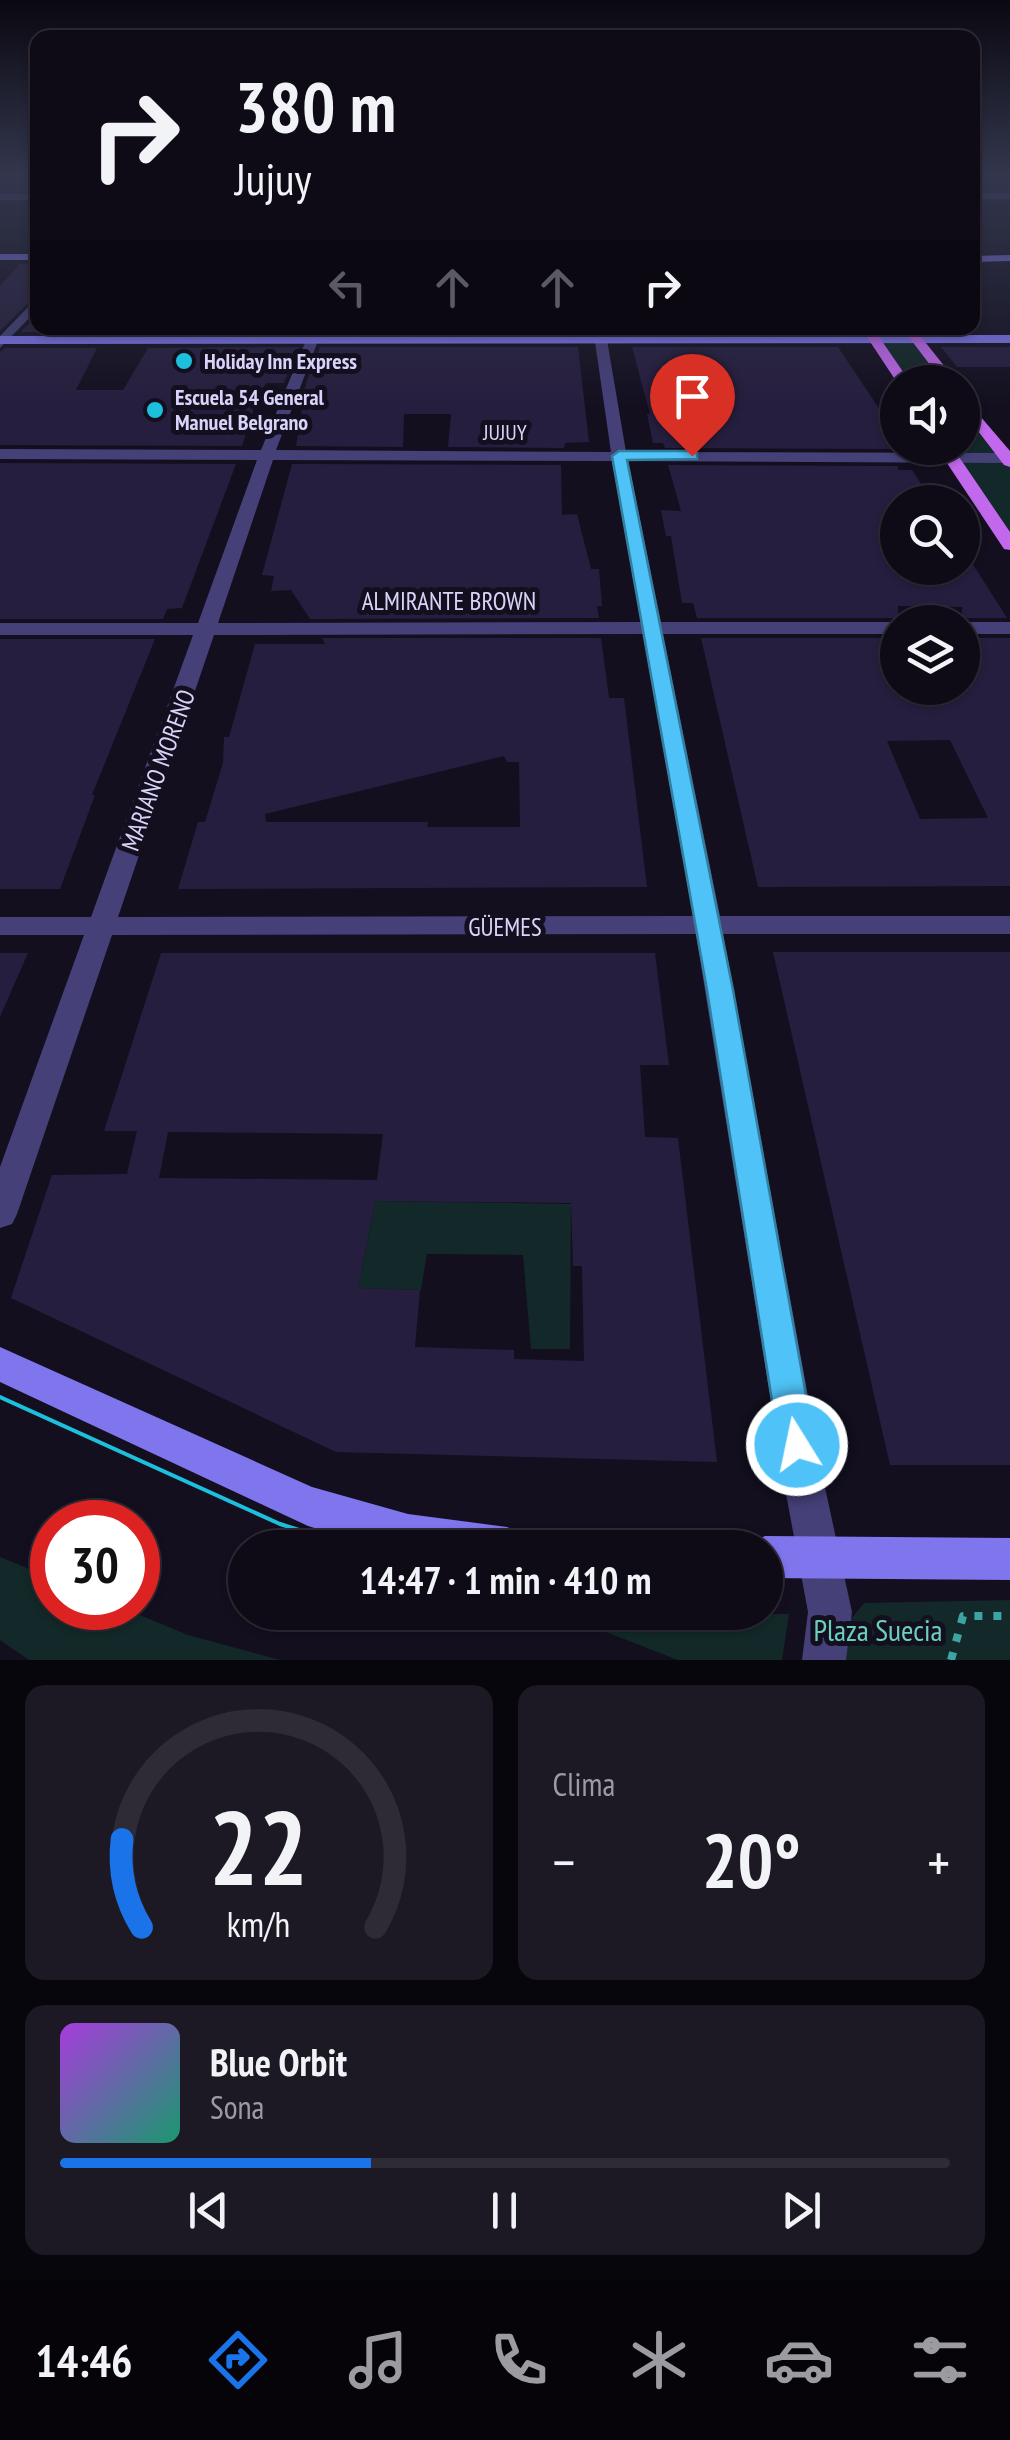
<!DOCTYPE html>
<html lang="es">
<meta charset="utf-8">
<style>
body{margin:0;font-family:"PT Sans Narrow",sans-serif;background:#1c1924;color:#f1f3f6;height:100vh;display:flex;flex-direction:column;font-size:38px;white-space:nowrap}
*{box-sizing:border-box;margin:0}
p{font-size:32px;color:#9b9ba1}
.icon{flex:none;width:55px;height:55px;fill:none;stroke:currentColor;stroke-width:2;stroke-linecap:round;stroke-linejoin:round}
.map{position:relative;height:1660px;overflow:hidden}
.drawer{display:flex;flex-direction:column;gap:25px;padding:25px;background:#08060d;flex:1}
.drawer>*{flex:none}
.banner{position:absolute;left:30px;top:30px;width:950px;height:305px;border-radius:20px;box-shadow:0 2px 8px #0004,0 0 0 2px #2e2b36;background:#0e0b17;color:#f1f3f6;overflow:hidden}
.buttons{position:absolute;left:880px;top:365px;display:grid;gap:20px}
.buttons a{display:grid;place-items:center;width:100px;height:100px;border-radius:50%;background:#0e0b17;box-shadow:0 2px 8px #0004,0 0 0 2px #2e2b36;font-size:50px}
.speed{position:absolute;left:30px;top:1500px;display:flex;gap:20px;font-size:50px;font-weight:700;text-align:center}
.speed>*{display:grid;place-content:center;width:130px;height:130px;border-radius:50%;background:#0e0b17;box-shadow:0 2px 8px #0004,0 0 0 2px #2e2b36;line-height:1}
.speed .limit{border:15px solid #d22;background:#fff;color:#111}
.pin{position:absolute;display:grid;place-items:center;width:85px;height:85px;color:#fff;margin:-102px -42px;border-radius:50% 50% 50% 0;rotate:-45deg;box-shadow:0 0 10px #0007}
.pin .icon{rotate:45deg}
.me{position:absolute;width:110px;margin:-55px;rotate:350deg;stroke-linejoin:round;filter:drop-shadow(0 0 8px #0008)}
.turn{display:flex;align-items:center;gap:35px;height:210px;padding:0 40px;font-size:45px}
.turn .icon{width:130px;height:130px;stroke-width:2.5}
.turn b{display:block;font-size:70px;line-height:85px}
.lanes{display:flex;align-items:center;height:95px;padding:0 40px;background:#0003;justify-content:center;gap:50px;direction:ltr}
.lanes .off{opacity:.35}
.big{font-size:75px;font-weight:700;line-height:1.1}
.drawer .tile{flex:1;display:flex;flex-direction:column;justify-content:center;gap:15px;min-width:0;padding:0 35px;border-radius:20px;background:#1c1924}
.drawer .dial{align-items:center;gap:0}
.dial svg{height:260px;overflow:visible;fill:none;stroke:#2e2b36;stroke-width:7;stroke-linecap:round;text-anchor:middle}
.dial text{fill:#f1f3f6;stroke:none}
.song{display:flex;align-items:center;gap:30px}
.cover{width:120px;height:120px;border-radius:15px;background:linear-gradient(135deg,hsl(280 70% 55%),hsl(160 70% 35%))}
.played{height:10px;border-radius:5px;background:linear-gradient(90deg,#1a73e8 35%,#2e2b36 35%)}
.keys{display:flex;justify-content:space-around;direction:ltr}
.heat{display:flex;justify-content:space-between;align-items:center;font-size:55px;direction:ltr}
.drawer .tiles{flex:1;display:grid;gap:25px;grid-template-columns:1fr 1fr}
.tile:last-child{grid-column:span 2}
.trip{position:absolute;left:228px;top:1530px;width:555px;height:100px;border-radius:50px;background:#0e0b17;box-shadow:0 2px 8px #0004,0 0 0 2px #2e2b36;font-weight:700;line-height:100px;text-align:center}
.tabs{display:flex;height:160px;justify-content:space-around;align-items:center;background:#060409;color:#9b9ba1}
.tabs .icon{width:70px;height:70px}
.tabs .active{color:#1a73e8}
.tabs b{font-size:45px;color:#f1f3f6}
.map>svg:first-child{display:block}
.green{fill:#132828}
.building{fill:#261e3e;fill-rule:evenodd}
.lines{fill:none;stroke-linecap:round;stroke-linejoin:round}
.path{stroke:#3da4a3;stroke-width:8;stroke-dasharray:8 11;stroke-linecap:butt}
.street{fill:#454078;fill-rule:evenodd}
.secondary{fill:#7f76ee;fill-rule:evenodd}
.primary{fill:#c168ec;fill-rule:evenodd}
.tram{stroke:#1cc0dd;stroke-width:4}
.route{fill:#4fc3f7;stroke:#337fa1;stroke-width:2.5}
.poi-dot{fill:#1cc0dd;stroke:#130f1f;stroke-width:4}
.labels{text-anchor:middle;stroke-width:10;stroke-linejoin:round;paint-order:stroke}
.far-poi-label{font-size:22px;font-weight:bold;fill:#d9d3f9;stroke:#130f1f;text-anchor:start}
.far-street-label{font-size:22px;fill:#d9d3f9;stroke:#130f1f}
.street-label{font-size:25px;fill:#d9d3f9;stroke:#130f1f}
.near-park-label{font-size:30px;fill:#69d0bb;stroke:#130f1f}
</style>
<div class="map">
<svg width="1010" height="1660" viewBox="0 0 1010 1660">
<rect width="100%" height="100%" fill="#130f1f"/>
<path class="green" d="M867 328H908L950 382H903Z
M963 399 1010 462V545L945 448H962Z
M375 1201 571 1204 570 1349H531L523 1255 427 1254 421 1290 358 1288Z
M0 1557 52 1578V1608H123L188 1635 280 1660H29L0 1640Z
M1010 1600V1660H846L847 1624 864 1603Z
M557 1613 789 1614 782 1660H678Z"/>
<path class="building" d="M20 264H38V293L0 331V286Z
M38 315V328H106L104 332H21Z
M160 328H307L305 332H157Z
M326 328H575V332H326Z
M627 328H826L828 331 628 332Z
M299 347 284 383H266L256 402 242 446 0 445V352L5 348H97L76 390H123L148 348Z
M320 347H578L589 442 565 443 564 448 448 447 451 414H404L403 447 296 446 306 383Z
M632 347H838L898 437V449L665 448 663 443H653L647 414H650Z
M941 347H1010V367H957Z
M0 463 236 464 182 608 167 609 163 619H0Z
M292 464 561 465 562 515 577 514 591 569H599L602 606H597L599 618 310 619 291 590 271 591 274 576 262 575Z
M668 465 898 466V470H912L933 502H898V568H962V547L1007 618H962V607L898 606V618H697L693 603H682L671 536H666L661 510 681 511Z
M322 638H601L609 698H624L647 887 178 889 198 822H205L223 763 224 737H229L255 644H325ZM504 756 507 762H519L520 827H427L428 822H266L265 814Z
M701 638H898V688H962V638H1010V886L758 887ZM950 740 988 818 920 819 887 741Z
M0 639H155L92 795H95L60 889H0Z
M773 952H1010V1465H890Z
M0 953H28L0 1017Z
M161 953H655L669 1065H640L645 1137 678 1138 717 1462 336 1452 11 1298 52 1175 127 1174 137 1131H104ZM168 1132 383 1134 377 1180 159 1178ZM375 1201 571 1203 573 1266H582L584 1361 514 1359V1350L415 1347 420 1290 358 1288Z"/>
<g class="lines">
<path class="path" d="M951 1660 963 1616H1010"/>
<path class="street" d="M972 193H1010V199H972Z
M0 194H38V200H0Z
M38 297V309L0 348V336Z
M311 328H323L276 450 611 452 593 328H605L626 452 1010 453V463L628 461 661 622H900L898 634H663L720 916H1010V934H723L824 1483 852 1612 846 1660H802L808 1612 784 1483 696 934 112 935 17 1214 12 1224 0 1228V1167L84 935H0V917H91L193 635H0V623H198L257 460 0 459V449L261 450ZM273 460 612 461 641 622 218 623ZM643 634 693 916 118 917 214 635Z
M960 622H1010V634H962Z"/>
<path class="secondary" d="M0 254H38V260H0Z
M1010 255V261L972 262V256Z
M1010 335V343L0 344V336Z
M0 1347 312 1487 408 1514 507 1527 522 1533 528 1548H379L308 1526 0 1382Z
M765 1536 1010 1538V1580L765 1578V1548H748L750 1542Z"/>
<path class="primary" d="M861 328H873L910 382 898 384Z
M902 328H914L957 382H943Z
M962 395 1010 451V467L1004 465 962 410Z
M937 448H953L1010 532V550L1004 549Z"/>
<path class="tram" d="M0 1397 280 1524 356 1548"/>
</g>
<linearGradient id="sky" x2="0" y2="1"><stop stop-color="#0a0811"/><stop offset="0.43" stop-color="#33374d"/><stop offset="1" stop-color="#33374d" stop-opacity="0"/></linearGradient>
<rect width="1010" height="408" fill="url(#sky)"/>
<path class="route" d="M692 451 697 453V459L627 460 733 990 815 1445 810 1457 797 1463 784 1457 779 1445 707 990 612 456 619 451Z"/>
<g class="poi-dot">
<circle cx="184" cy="361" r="10"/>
<circle cx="155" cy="410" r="10"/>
</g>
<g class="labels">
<g class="far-poi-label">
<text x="204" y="369">Holiday Inn Express</text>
<text x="175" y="405">Escuela 54 General<tspan x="175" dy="25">Manuel Belgrano</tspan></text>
</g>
<g class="far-street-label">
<text x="505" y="440">JUJUY</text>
</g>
<g class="street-label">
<text x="449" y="610">ALMIRANTE BROWN</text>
<text transform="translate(158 770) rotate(-70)" y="9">MARIANO MORENO</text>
<text x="505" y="936">GÜEMES</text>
</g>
<g class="near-park-label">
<text x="878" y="1641">Plaza Suecia</text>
</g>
</g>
</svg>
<div class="buttons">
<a><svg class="icon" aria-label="sound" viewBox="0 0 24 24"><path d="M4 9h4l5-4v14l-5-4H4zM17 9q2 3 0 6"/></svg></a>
<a><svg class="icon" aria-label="search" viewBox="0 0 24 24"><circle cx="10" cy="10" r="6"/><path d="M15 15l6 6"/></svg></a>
<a><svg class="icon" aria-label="layers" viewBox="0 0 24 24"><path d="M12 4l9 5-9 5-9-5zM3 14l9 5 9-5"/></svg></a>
</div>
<div class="speed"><div class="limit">30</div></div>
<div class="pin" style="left:692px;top:456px;background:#d93025"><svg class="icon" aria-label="arrive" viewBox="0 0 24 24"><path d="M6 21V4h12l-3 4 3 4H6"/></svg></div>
<svg class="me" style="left:797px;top:1445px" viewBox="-20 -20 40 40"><circle r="17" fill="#4fc3f7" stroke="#fff" stroke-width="3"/><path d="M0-11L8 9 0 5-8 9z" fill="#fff"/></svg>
<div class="trip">14:47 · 1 min · 410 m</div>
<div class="banner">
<div class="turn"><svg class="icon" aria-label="right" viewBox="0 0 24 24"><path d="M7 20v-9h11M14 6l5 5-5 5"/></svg><div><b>380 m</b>Jujuy</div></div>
<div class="lanes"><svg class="icon off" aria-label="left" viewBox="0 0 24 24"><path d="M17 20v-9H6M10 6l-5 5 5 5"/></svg><svg class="icon off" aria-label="ahead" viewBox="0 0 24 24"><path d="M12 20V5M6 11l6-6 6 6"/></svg><svg class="icon off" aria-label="ahead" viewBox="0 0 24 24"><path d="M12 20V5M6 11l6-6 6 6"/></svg><svg class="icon" aria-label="right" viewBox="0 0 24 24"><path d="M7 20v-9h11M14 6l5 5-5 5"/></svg></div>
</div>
</div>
<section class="drawer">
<div class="tiles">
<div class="tile dial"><svg viewBox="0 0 100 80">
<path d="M14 69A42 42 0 1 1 86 69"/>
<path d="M14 69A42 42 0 0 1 8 42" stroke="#1a73e8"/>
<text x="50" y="56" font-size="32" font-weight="700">22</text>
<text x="50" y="72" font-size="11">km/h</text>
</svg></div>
<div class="tile"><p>Clima</p>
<div class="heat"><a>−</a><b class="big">20°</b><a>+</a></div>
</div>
<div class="tile">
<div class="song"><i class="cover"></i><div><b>Blue Orbit</b><p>Sona</p></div></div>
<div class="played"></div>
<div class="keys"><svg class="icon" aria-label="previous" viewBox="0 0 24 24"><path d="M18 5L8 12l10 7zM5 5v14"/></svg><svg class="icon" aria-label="pause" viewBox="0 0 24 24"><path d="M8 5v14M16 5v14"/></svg><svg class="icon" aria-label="next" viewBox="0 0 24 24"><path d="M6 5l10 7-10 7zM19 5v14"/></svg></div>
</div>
</div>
</section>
<nav class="tabs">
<b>14:46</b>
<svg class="icon active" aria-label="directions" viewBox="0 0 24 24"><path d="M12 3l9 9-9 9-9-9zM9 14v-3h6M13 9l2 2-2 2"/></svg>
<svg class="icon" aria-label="music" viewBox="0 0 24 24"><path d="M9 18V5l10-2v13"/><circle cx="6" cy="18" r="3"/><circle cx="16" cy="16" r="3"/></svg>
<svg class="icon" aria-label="phone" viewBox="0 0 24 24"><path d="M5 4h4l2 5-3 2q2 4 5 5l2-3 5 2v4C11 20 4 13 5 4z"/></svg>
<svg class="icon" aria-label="climate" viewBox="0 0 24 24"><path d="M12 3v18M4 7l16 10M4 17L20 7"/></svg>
<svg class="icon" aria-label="car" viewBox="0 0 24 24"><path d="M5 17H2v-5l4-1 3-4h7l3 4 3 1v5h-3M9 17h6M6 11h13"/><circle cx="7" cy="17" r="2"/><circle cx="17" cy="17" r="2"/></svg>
<svg class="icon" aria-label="filters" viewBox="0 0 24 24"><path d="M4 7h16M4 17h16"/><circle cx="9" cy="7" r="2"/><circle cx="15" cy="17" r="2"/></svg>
</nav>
